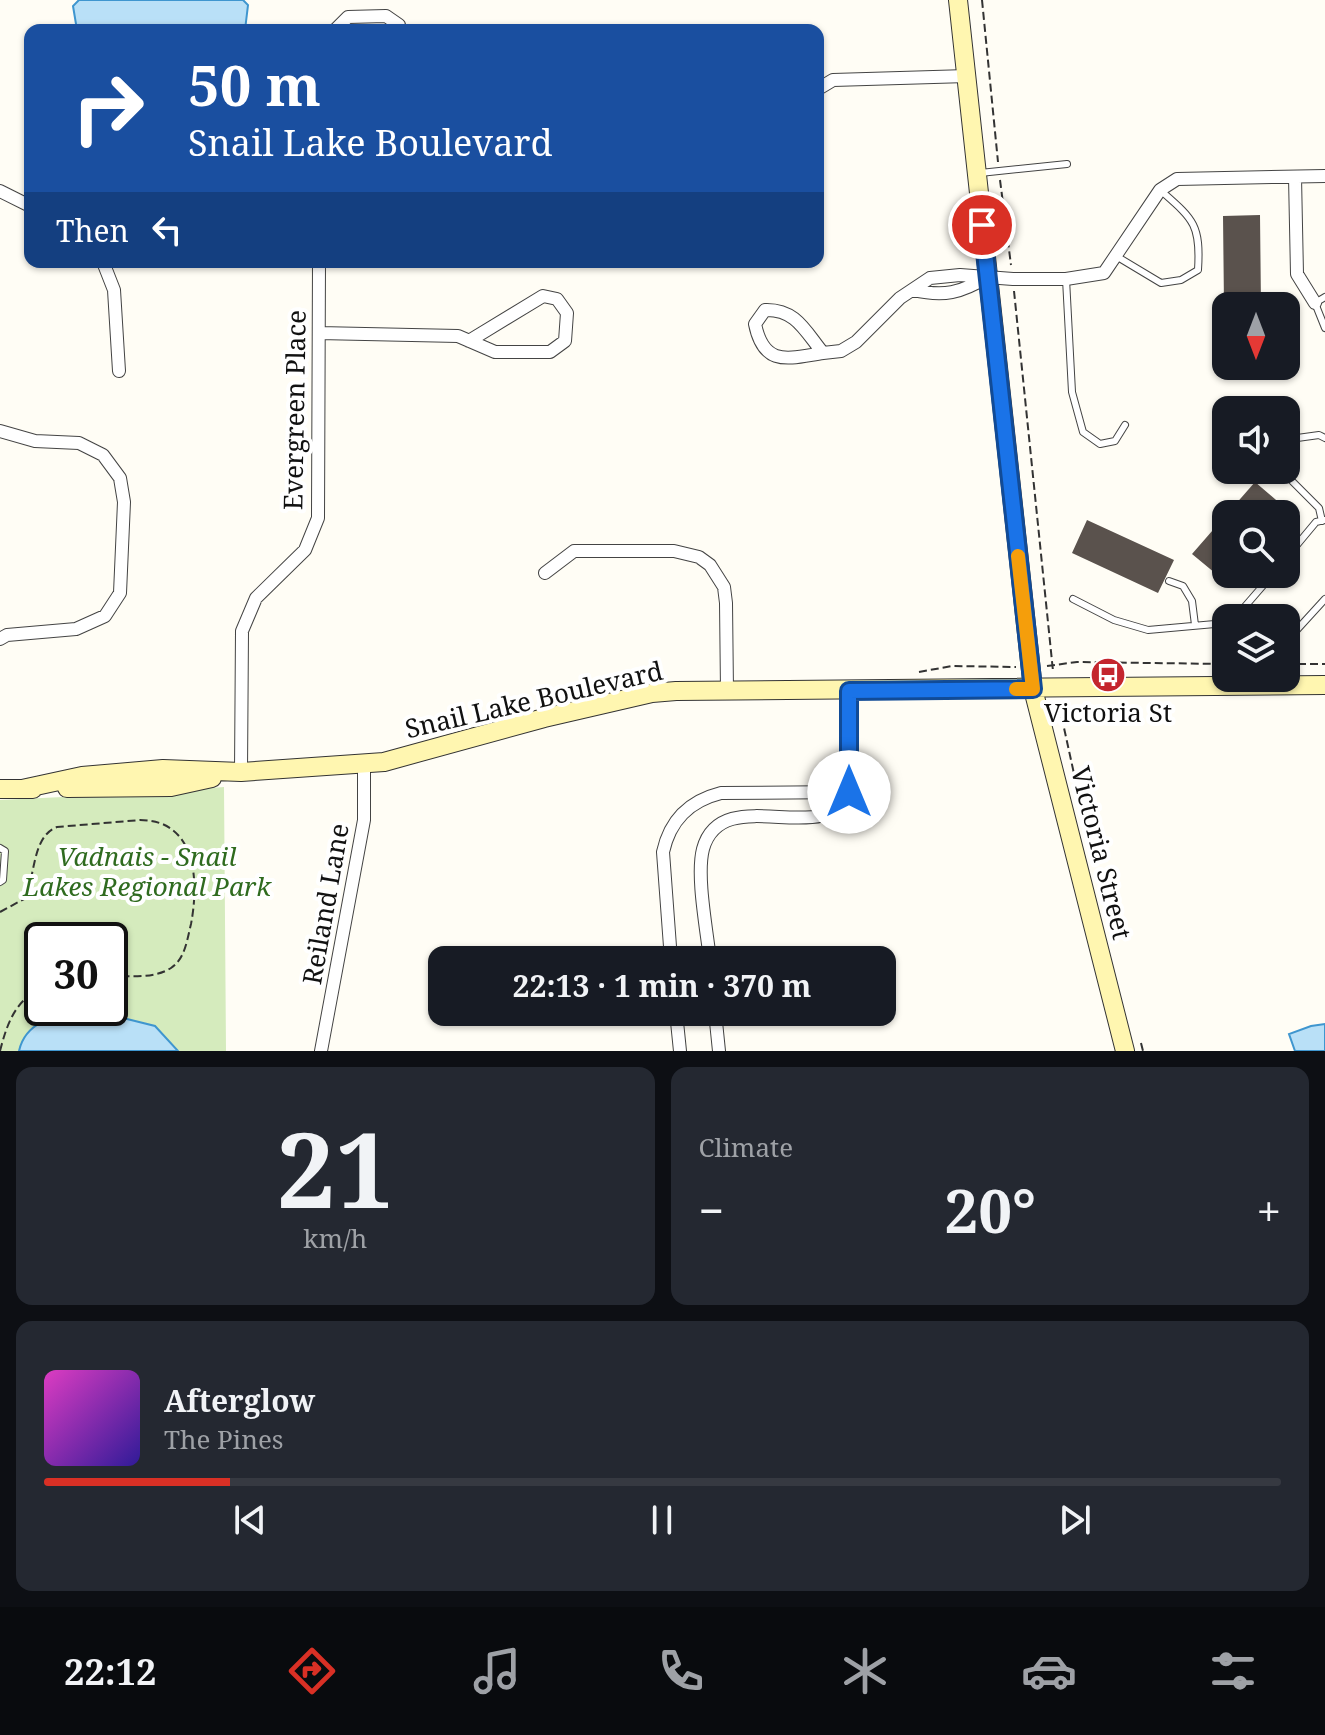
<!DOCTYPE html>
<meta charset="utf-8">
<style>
body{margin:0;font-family:"Noto Serif",serif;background:#242831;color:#f1f3f6;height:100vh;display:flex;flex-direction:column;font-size:30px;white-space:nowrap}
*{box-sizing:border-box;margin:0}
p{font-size:26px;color:#9ea1a6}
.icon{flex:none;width:44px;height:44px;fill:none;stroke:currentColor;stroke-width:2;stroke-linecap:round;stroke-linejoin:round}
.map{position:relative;height:1051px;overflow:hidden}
.sheet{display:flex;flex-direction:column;gap:16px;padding:16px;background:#0d0f14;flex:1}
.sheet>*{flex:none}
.top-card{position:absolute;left:24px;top:24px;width:800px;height:244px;border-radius:16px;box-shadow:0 2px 6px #0004;background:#1a4fa0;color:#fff;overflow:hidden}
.needle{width:52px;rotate:180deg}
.buttons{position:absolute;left:1212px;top:292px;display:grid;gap:16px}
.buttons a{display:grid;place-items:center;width:88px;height:88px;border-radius:16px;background:#171b24;box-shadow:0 2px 6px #0004;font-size:40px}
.speed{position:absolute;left:24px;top:922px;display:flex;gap:16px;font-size:40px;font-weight:700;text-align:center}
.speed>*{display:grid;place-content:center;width:104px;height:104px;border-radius:50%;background:#171b24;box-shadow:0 2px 6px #0004;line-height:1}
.speed .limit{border:4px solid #111;border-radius:12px;background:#fff;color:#111}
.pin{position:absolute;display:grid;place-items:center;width:68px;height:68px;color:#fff;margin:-34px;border:4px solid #fff;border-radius:50%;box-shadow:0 2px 8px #0007}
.me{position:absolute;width:88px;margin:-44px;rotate:0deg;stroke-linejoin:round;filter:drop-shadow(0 0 6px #0008)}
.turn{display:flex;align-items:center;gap:28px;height:168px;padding:0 32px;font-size:36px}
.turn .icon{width:104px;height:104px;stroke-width:2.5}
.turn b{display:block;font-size:56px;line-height:68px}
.then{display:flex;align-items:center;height:76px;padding:0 32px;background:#0003;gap:16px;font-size:30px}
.big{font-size:60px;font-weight:700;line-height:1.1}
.sheet .tile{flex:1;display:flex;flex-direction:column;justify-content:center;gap:12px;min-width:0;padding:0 28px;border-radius:16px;background:#242831}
.sheet .dial{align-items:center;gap:0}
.dial b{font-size:104px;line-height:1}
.song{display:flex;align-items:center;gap:24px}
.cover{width:96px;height:96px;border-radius:12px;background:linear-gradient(135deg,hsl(310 70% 55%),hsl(250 70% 35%))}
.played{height:8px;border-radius:4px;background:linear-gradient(90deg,#d93025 15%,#363941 15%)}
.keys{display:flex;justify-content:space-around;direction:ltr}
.heat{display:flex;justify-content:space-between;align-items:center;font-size:44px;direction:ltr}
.sheet .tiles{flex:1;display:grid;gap:16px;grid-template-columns:1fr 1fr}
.tile:last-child{grid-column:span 2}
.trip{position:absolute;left:428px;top:946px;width:468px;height:80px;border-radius:16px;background:#171b24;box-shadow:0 2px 6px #0004;font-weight:700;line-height:80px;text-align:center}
.dock{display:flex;height:128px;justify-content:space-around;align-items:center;background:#090b0e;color:#9ea1a6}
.dock .icon{width:56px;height:56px}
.dock .active{color:#d93025}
.dock b{font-size:36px;color:#f1f3f6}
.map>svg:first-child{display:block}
.green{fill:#d5ebbd;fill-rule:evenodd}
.water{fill:#b9e0f7;stroke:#3f96cf;stroke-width:2}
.building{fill:#5a524d}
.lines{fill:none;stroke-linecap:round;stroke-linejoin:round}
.lane-casing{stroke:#444;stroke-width:8}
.street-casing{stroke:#444;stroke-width:14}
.secondary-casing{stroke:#333;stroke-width:20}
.path{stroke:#333;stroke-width:2;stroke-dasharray:8 4;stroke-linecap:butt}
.lane{stroke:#fff;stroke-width:6}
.street{stroke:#fff;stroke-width:12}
.secondary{stroke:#fff6b0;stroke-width:18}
.route-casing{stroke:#114b97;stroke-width:20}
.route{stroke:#1a73e8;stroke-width:14}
.slow{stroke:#f59e0b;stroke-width:14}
.labels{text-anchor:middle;stroke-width:8;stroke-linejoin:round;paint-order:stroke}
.street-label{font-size:26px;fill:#111;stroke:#fff}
.poi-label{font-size:26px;fill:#111;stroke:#fff}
.park-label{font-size:26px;font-style:italic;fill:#2f6b1f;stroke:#fff}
</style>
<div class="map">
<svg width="1325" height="1051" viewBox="0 0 1325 1051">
<rect width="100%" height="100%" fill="#fffdf5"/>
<path class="green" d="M224 787 226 1051H0V800L146 793ZM42 940H110V1008H42Z"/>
<path class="water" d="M79 0H243L248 5 245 30H77L73 6Z
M87 1009 155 1026 178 1051H19C26 1019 60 1015 87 1009Z
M1325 1024V1051H1295L1289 1034 1311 1026Z"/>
<path class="building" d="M1260 215 1261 306H1224L1223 216Z
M1255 482 1283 506 1277 514H1227Z
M1226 515V572L1221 578 1192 554Z
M1087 520 1174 560 1158 593 1072 553Z"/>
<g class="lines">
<defs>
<path id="lane" d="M980 173 1067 164
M1116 256 1161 283 1181 280 1198 270C1201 224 1193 219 1160 190
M1066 279 1072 392 1083 432 1100 444 1115 441 1125 425
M1325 297 1315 303 1325 328
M1286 445 1290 439 1319 435 1325 438
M1281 470 1319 508 1322 521
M1286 558 1316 522 1325 520
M1169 581 1183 586 1192 601 1195 625
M1073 599 1114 620 1148 630 1226 623
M1242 618 1241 611 1273 574
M1286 636 1294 633 1325 599
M0 848 5 851 3 880 0 882"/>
<path id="street" d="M335 30 348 17 386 16 399 25V30
M818 89 833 80 967 76
M1295 177 1297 274 1315 303
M0 191 30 206
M103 262 114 290 119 371
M913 290C944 297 961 293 987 277
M319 333 458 336 495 352H550L565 341 567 313 557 299 543 296 469 341
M823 353C789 358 764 368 755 324L765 310C796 309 805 331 823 353L841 351 856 342 900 298 930 278 960 275 1013 279H1066L1104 273 1160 190 1177 179 1325 176
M0 431 35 441 79 443 103 455 120 478 124 502 120 593 105 616 76 629 7 635 0 639
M545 573 574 551H674L699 557 710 565 724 587 726 603 727 691
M241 772 242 631 256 598 305 550 318 518 319 262
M671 960 663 852C670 820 689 801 721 793L849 792
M710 960C707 931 696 876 703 849 722 780 828 851 849 792V691
M676 1012 680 1051
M715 1012 719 1051
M321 1051 364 820V765"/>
<path id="secondary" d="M958 0 1033 689 1125 1051
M67 788 171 787 212 778
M0 789H33
M22 789 82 776 163 769 241 772 384 762 544 718 652 693 676 691 1325 685"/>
</defs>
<use href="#lane" class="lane-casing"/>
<use href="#street" class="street-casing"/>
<use href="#secondary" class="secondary-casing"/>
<path class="path" d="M982 0 998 162
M1000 180 1011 265
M1014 291 1053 671
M1286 664H1325
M1047 666 1077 662 1226 664
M919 672 952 666 1016 667
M589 690 610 685
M1059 705 1085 824
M0 912 24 899C36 878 31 837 57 827L140 820C197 820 199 882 191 924 187 940 185 959 171 968 154 979 129 976 110 976
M1141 1043 1143 1051
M0 1051C7 1024 15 1000 42 988"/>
<use href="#lane" class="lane"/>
<use href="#street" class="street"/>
<use href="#secondary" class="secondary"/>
</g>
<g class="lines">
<defs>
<path id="route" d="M849 792V691L1033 689 982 225"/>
</defs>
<use href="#route" class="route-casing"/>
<use href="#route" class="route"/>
<path class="slow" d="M1016 689H1033L1018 556"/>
</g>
<defs>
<symbol id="bus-disc" viewBox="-11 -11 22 22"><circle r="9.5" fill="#c4262e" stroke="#fff"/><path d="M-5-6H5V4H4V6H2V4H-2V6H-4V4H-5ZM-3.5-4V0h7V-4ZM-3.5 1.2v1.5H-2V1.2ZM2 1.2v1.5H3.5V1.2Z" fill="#fff"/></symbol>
</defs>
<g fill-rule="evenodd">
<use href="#bus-disc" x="1088" y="655" width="40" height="40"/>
</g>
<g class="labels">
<g class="street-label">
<text transform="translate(295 410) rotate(-89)" y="9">Evergreen Place</text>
<text transform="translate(534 700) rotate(-13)" y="9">Snail Lake Boulevard</text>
<text transform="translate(1101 853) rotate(76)" y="9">Victoria Street</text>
<text transform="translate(326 904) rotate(-80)" y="9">Reiland Lane</text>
</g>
<g class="poi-label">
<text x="1108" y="722">Victoria St</text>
</g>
<g class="park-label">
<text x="147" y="866">Vadnais - Snail<tspan x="147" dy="30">Lakes Regional Park</tspan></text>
</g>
</g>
</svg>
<div class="buttons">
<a><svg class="needle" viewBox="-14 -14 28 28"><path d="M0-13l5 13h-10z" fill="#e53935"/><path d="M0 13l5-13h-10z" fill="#9ea1a6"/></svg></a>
<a><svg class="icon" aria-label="sound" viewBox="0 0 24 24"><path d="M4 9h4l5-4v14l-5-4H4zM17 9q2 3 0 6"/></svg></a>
<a><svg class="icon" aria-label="search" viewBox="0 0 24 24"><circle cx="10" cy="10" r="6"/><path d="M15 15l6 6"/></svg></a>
<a><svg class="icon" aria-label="layers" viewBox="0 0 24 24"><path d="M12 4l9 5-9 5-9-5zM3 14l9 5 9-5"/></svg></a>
</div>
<div class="speed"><div class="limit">30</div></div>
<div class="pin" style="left:982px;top:225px;background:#d93025"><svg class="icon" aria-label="arrive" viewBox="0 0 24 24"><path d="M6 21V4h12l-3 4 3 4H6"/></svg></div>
<svg class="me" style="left:849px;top:792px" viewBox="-20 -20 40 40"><circle r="19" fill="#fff"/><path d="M0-13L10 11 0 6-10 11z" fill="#1a73e8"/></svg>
<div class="trip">22:13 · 1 min · 370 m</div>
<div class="top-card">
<div class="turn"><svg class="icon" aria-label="right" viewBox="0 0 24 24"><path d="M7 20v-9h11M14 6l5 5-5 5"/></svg><div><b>50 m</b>Snail Lake Boulevard</div></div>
<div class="then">Then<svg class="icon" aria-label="left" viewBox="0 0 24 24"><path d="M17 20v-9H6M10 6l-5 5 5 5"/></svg></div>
</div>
</div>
<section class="sheet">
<div class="tiles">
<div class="tile dial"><b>21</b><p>km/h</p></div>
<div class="tile"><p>Climate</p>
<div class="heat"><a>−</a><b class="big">20°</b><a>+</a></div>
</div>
<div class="tile">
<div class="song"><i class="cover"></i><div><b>Afterglow</b><p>The Pines</p></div></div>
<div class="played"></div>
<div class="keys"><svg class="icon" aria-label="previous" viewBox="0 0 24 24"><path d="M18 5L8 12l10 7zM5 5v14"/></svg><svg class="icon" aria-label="pause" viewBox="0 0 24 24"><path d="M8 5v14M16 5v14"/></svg><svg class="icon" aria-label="next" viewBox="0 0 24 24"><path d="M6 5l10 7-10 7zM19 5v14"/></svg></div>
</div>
</div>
</section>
<nav class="dock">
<b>22:12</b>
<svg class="icon active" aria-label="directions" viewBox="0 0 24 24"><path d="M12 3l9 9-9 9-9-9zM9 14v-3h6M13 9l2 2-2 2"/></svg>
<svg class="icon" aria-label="music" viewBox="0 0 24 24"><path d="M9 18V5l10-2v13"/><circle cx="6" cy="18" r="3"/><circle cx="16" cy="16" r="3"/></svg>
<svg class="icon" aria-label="phone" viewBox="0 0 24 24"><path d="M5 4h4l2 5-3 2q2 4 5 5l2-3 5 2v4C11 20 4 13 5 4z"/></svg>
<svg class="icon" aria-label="climate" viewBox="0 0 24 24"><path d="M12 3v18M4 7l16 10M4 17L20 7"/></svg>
<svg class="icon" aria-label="car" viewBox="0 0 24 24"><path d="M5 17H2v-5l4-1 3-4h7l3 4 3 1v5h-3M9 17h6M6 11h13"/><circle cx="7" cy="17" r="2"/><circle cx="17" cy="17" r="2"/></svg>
<svg class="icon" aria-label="filters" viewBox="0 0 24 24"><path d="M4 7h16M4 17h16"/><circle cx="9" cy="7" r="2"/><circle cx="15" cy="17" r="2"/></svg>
</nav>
